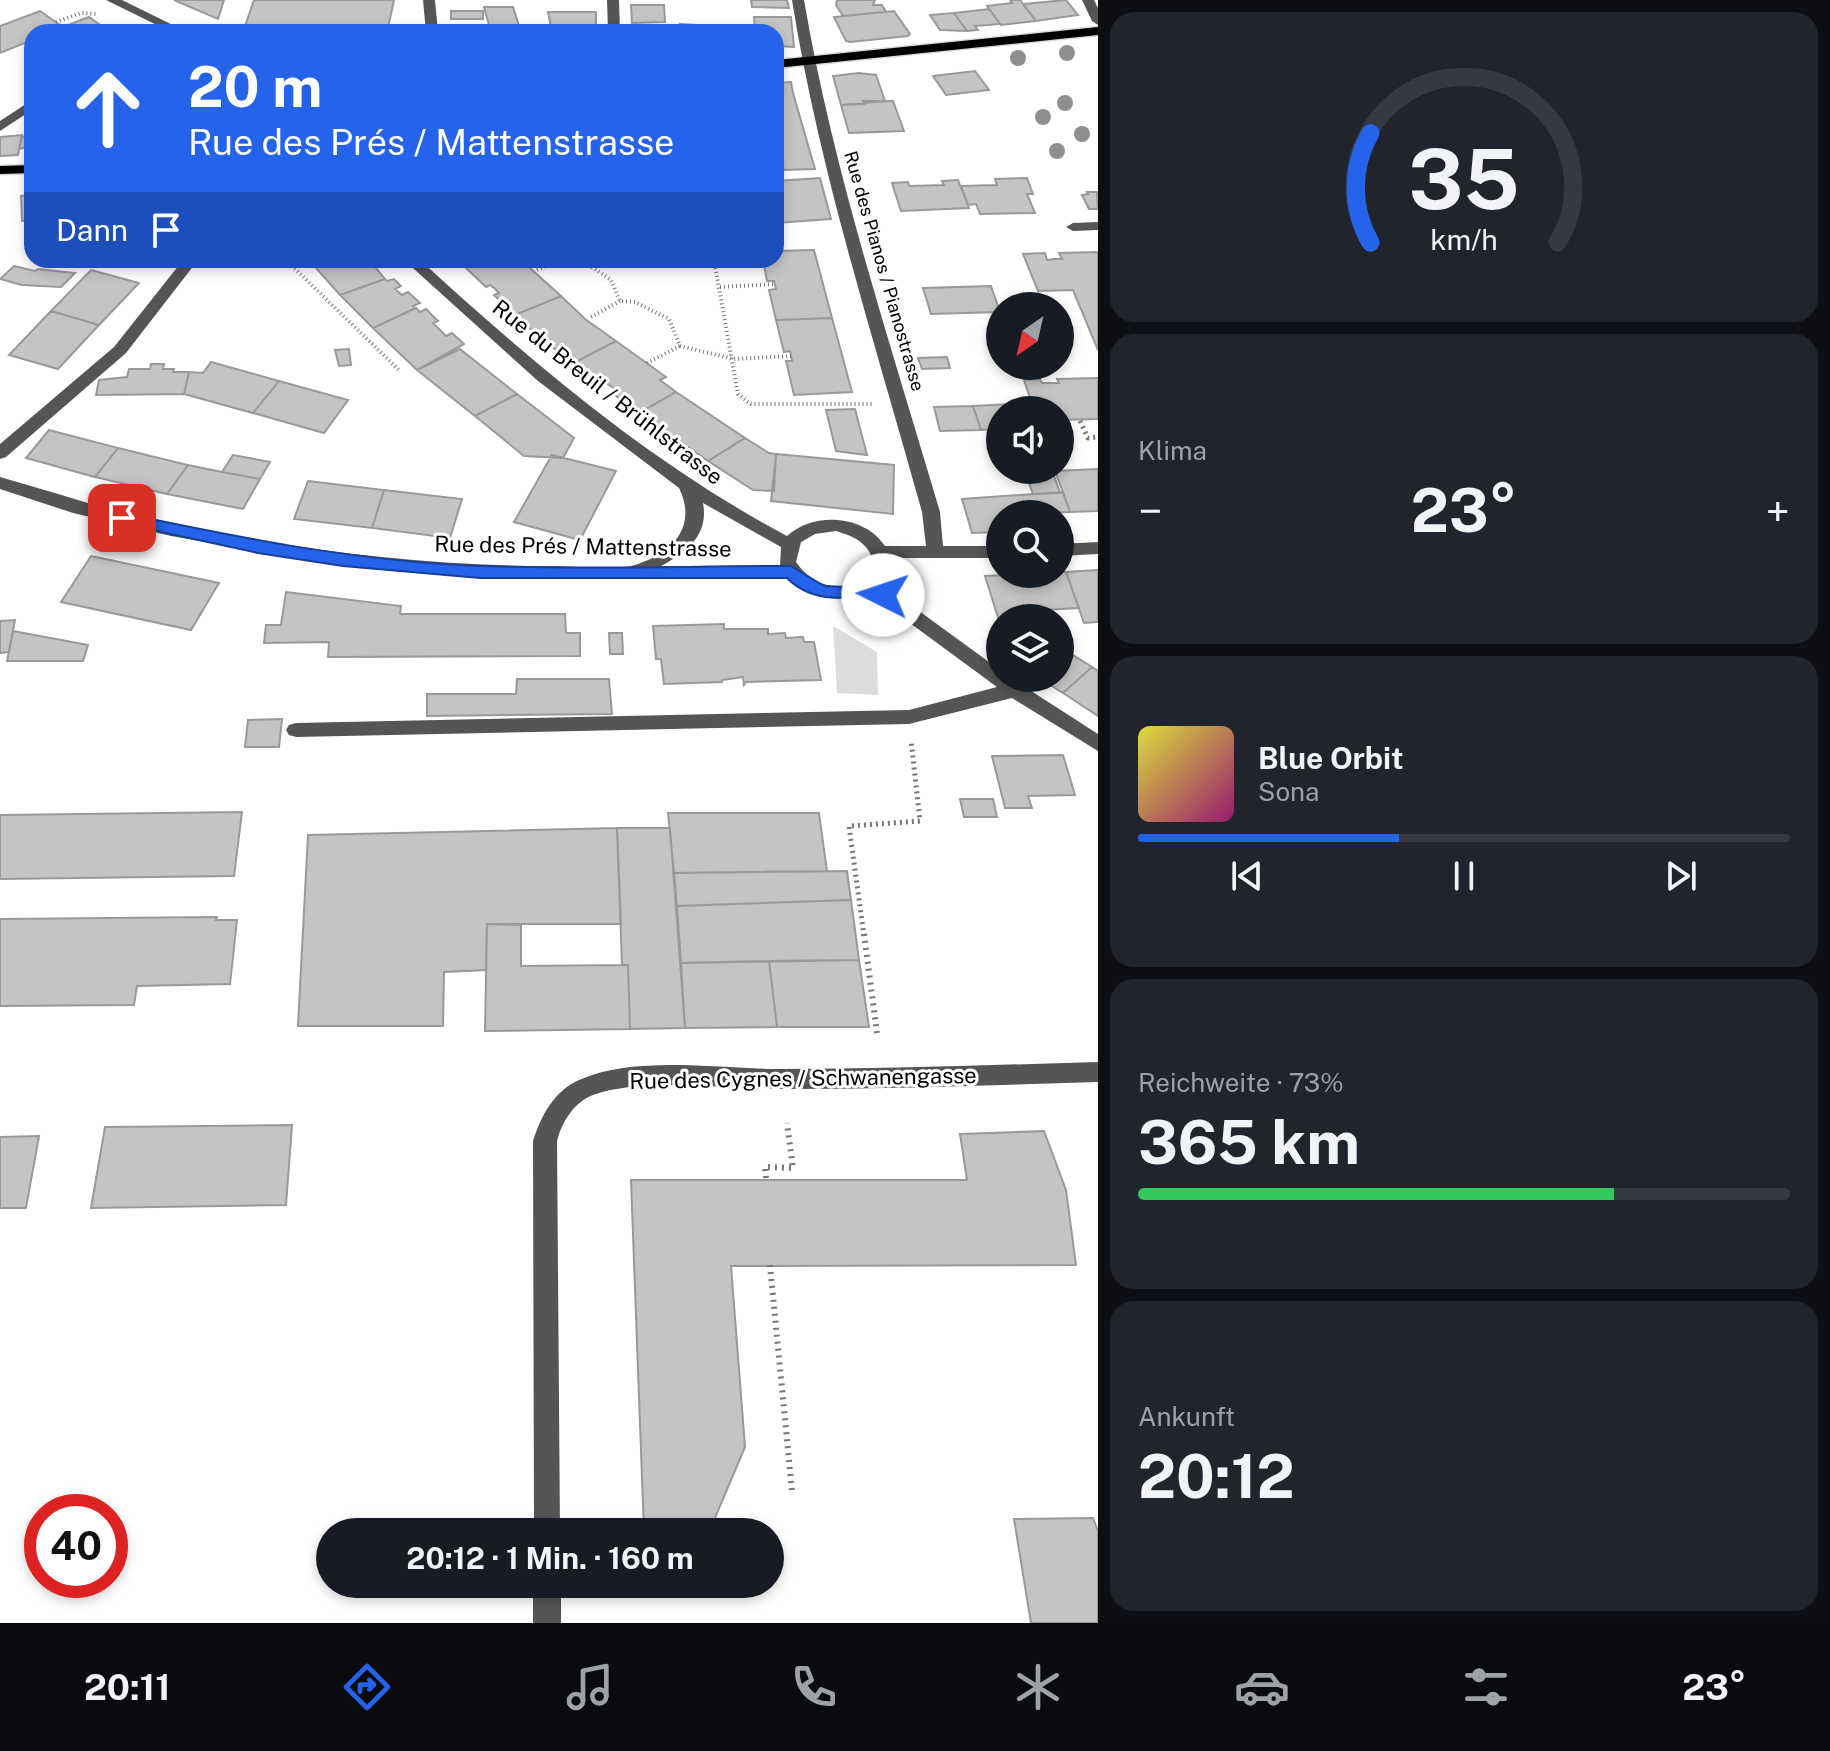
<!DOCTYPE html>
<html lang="de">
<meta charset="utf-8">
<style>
body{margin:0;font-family:"Public Sans",sans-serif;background:#20242c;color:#f1f3f6;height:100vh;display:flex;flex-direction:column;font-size:30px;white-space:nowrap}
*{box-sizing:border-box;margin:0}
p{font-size:26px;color:#9ea1a6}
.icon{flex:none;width:44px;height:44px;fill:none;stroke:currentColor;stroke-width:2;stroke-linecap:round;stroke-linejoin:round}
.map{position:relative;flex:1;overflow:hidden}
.sheet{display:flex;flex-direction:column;gap:12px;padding:12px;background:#0d0f14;width:732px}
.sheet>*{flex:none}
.guide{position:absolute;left:24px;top:24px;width:760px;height:244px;border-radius:24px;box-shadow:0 4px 12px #0003;background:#2563eb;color:#fff;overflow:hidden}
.needle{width:52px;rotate:214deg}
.fabs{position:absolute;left:986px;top:292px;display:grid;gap:16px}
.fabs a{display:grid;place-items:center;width:88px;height:88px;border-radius:50%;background:#171b24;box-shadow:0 4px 12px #0003;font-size:40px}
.speed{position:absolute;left:24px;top:1494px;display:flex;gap:16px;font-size:40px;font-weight:700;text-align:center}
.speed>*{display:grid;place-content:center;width:104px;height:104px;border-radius:50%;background:#171b24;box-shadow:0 4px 12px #0003;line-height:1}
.speed .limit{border:12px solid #d22;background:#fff;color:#111}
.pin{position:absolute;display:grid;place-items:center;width:68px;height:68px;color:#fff;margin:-34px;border-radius:16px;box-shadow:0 4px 12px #0006}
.me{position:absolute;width:88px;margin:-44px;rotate:274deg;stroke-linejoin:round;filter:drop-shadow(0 0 6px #0008)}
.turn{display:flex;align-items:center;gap:28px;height:168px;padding:0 32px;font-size:36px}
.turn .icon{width:104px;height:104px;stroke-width:2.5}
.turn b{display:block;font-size:56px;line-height:68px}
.then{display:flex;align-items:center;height:76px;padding:0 32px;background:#0003;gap:16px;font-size:30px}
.big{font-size:60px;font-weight:700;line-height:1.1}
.sheet .widget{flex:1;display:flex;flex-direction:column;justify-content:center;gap:12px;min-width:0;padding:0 28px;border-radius:24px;background:#20242c}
.sheet .dial{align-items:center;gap:0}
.dial svg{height:208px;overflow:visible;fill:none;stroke:#363941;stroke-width:7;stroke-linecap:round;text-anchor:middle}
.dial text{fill:#f1f3f6;stroke:none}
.song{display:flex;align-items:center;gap:24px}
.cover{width:96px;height:96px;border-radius:12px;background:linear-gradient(135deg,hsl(60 70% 55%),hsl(320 70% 35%))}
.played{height:8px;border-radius:4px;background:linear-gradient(90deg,#2563eb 40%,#363941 40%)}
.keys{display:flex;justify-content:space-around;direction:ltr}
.heat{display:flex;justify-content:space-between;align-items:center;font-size:44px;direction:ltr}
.charge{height:12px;border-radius:6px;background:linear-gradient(90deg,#34c759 73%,#363941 0)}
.trip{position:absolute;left:316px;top:1518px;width:468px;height:80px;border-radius:40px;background:#171b24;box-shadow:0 4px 12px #0003;font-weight:700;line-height:80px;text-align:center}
.dock{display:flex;height:128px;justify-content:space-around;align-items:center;background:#090b0e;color:#9ea1a6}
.dock .icon{width:56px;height:56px}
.dock .current{color:#2563eb}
.dock b{font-size:36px;color:#f1f3f6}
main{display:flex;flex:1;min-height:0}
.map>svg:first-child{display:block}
.green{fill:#dcdcdc}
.building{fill:#c4c4c4;stroke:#999;stroke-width:2}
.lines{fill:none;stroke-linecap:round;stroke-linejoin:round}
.major-casing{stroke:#dbdbdb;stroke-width:3}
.path-far2{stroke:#777;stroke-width:4;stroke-dasharray:1 3;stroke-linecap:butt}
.path-far1{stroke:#777;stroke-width:5;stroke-dasharray:2 4;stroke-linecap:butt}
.path{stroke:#777;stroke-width:6;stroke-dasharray:2 5;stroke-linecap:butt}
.minor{fill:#555;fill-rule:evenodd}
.major{fill:#000;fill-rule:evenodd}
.tree{fill:#8f8f8f}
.route{fill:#2563eb;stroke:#184099;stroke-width:2}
.labels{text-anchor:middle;stroke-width:6;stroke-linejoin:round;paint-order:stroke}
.far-street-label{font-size:18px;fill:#000;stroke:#fff}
.street-label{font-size:22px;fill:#000;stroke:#fff}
</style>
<main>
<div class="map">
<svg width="1098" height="1623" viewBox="0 0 1098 1623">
<rect width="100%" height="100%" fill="#fff"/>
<path class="green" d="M833 626 877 652 878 695 837 693Z"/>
<path class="building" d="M174 0H224L218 19Z
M254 0H394L388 28H405L404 32H243Z
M751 0H787L789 8 752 7Z
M837 0H875L873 5H882L886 12 843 16 836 5Z
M1010 0H1020L1036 21 1001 25 987 6 1012 3Z
M1066 0 1078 15 1036 21 1023 4Z
M631 5H664L665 22 632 23Z
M484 7H513L521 32H491Z
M989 9 1000 24 975 26 978 30 967 31 954 13Z
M40 11 63 27 89 17 110 32H32V40L0 53V26Z
M451 11H483V19H451Z
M894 11 910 34 908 36 850 42 846 41 834 17Z
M548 12H596V32H552Z
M954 13 967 31 940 30 930 15Z
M754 17H791L794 47 776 46V32H755Z
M680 24 731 27 732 32H681Z
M975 71 989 90 946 95 933 76Z
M859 73 876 75 885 101 841 105 833 76Z
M791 82 793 93 815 169 784 170 776 141V83Z
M863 101H893L904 131 849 133 841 105 864 104Z
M22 135 18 155 0 156V137Z
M32 135V152L28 147 19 149 22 137Z
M820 178 831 219 776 223V194H779L776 181Z
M1027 178 1033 194H1027L1035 213 980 214 976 204 968 205 961 186 997 185 995 179Z
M958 180 969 208 901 211 892 183 908 182 909 186 944 185 942 181Z
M1087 192H1097L1098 209H1089L1082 195 1088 194Z
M32 195V220L22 221 21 196Z
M814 250 832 318 776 320 769 290 776 289 774 281H767L763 260H776V251Z
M1098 252V350L1073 290 1038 291 1023 254 1045 253 1047 260 1054 259H1062L1059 253Z
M309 260H375L380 266 375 267 385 279 340 295Z
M484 260H494L501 267 521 260 561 296 515 315 494 295 499 293 494 288 490 285 486 287 466 268Z
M14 266 35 271 38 269 75 273 61 287 22 285 0 279Z
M91 270 139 283 99 325 51 311Z
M385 279 387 281 394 279 401 286 395 289 402 295 408 292 420 303 413 306 416 308 373 328 340 295Z
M991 286 1000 312 931 314 923 288Z
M561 296 585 319 616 341 574 363 549 345 553 342 541 333 537 335 515 315Z
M416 308 420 312 426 309 438 321 433 323 446 336 452 333 464 344 417 370 373 328Z
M51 311 99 325 58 369 9 355Z
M832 318 852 392 794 395 786 361H792L790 351 784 352 776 320Z
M616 341 666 377 660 380 676 392 639 413 612 393 616 390 605 382 601 384 574 363Z
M349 349 351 365 339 366 335 350Z
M460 349 489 372 517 394 475 416 417 370Z
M947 357 950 368 922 369 918 358Z
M211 362 279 381 253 413 184 394 189 372 203 373Z
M151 364H164L163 369H174L173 372H189L184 394 96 395 99 380 127 377 129 369H150Z
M1098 378V419L1060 420V410H1034L1024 380 1040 379 1042 383H1059L1057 379Z
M279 381 348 400 324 433 253 413Z
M676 392 745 438 708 461 639 413Z
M517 394 574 438 563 458 524 456 475 416Z
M1011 404 1013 410H1000V429L981 430 973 406Z
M973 406 981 430 940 431 934 407Z
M855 409 867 455 836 451 826 410Z
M49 430 118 448 95 477 26 458Z
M745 438 769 453 776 454 774 491 753 490 708 461Z
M118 448 188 465 167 494 95 477Z
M776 454 894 465 893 514 771 501Z
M233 455 270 462 260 479 222 472Z
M552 455 616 471 580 540 514 522Z
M188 465 222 472 260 479 243 509 167 494Z
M1098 469V511L1070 512 1055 471Z
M1024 470H1052L1060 493 1033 494Z
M308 481 384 490 372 528 294 519Z
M384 490 462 499 450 538 372 528Z
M1063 492 1070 512 1000 514V532L972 533 962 499Z
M91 556 219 583 191 630 61 602Z
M1098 570V622L1084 623 1066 572Z
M1060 572H1066L1079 608 1044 610 1047 618H1000V624L985 576Z
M286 592 401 606 400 614H565L566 633H580V656L328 657 329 642 264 643 266 625H281Z
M15 620 9 652 0 653V621Z
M724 624V629H768V634L785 633 786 638 803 637 804 642H814L821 680 746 682 744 685 743 677 722 680V682L664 684 661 659H656L653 626Z
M13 631 88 645 83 661H7Z
M609 633H622L623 654H610Z
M1060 647 1092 667 1063 693 1039 678H1060Z
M1092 667 1098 671V716L1063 693Z
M517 679H609L612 714 427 716V694H516Z
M282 719 279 747H245L248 720Z
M1063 755 1075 795 1028 796 1032 808H1005L992 756Z
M960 799H993L997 817H964Z
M242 812 234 876 0 879V815Z
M668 813H819L827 871 674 873Z
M617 828 621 924H487L486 970 444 972 443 1026H298L308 835Z
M617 828H670L685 1028 630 1029 628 965H622Z
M847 871 851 900 677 906 674 873Z
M851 900 859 960 681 963 677 906Z
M217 917 216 920H237L230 984 137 986 134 1005 0 1006V919Z
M487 924 521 925V966L628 965 630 1029 485 1031Z
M859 960 869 1027H777L769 961Z
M769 961 777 1027 685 1028 681 963Z
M292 1125 286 1205 91 1208 105 1127Z
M1044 1131 1066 1190 1076 1265 731 1266 745 1447 709 1532H644L631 1180H967L960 1134Z
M39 1136 26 1208H0V1137Z
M1093 1518 1098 1531V1623H1031L1014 1519Z"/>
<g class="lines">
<defs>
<path id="major" d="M1098 27V35L776 68V60Z
M32 165V173L0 174V166Z"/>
</defs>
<use href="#major" class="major-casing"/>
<path class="path-far2" d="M56 22 81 13 97 14
M286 260 400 371
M582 260 611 280 620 301 635 302 669 319 680 346 734 359 791 356
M714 260 738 394 751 404H873
M537 270 560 260
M720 287 775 284
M591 317 620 301
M647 363 680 346"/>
<path class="path-far1" d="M1080 421 1088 438 1098 437
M864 936 849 826 920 821 911 740"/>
<path class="path" d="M864 934 877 1033
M766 1178 765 1167 793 1168 787 1123
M770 1265 792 1491"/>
<path class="minor" d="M106 0H122L187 32H171Z
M423 0H435L438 32H426Z
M607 0H619L620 32H608Z
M792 0H804C834 175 890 342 940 512L943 546H1000V558H891L892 570 882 584 1000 670V678H1011L1098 734V751L1012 698 909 724 296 737 289 735 286 730 289 725 296 723 909 710 997 687 869 593C840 603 811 600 788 578H480L343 566 171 536 73 513 0 489V477C57 493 112 512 170 524 296 550 423 566 551 566 571 566 613 570 631 566 669 556 699 529 679 488L538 381 404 260H420C534 364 650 463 787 536 814 511 865 515 885 546H926L922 512C875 342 820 175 792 0ZM703 503 781 547 780 566H661C687 552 709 535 703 503ZM836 531C857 537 873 546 874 569 852 595 815 591 796 562L801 542 815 534Z
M1082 0H1094L1098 8V25L1092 21Z
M32 100V110L0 131V121Z
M1098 222V230L1073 231 1066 227 1073 223Z
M183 260H198L126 353 6 457 0 459V444L114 347Z
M1098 542V554L1060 556V544Z
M1098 1062V1082C992 1085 887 1089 781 1089 727 1089 644 1077 593 1095 574 1102 562 1122 557 1141L560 1532H534L533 1141C541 1116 554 1091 579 1080 636 1055 719 1069 780 1069 886 1069 992 1065 1098 1062Z
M533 1584H561V1623H533Z"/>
<use href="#major" class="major"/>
</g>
<g class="tree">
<circle cx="1067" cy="53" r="8"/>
<circle cx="1018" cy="58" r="8"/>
<circle cx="1065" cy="103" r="8"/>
<circle cx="1043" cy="117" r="8"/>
<circle cx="1082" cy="134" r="8"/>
<circle cx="1057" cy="151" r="8"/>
</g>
<path class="route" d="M122 513C241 538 360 562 482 566 585 570 688 566 791 566L824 586 848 587 871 579 892 595 883 601 869 592C841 602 809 600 787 578H480L343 566 258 553 116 522 114 518Z"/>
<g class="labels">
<g class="far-street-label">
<text transform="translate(884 271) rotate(74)" y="6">Rue des Pianos / Pianostrasse</text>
</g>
<g class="street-label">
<text transform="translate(608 392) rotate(38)" y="8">Rue du Breuil / Brühlstrasse</text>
<text transform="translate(583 546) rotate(1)" y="8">Rue des Prés / Mattenstrasse</text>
<text transform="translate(803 1078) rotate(-1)" y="8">Rue des Cygnes / Schwanengasse</text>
</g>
</g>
</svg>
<div class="fabs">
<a><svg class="needle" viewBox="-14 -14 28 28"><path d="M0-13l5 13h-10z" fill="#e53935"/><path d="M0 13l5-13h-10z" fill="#9ea1a6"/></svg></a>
<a><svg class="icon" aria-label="sound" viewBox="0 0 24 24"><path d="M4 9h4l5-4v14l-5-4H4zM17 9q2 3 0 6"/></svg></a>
<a><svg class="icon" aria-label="search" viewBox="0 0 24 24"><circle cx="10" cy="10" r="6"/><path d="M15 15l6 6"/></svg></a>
<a><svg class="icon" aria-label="layers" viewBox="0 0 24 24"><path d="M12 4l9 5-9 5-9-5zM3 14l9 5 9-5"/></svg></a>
</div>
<div class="speed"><div class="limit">40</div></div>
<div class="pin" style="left:122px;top:518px;background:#d93025"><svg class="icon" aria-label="arrive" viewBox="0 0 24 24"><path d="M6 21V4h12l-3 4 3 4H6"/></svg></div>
<svg class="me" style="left:883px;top:595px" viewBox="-20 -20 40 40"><circle r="19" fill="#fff"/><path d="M0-13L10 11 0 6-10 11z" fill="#2563eb"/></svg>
<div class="trip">20:12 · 1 Min. · 160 m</div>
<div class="guide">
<div class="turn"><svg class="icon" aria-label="ahead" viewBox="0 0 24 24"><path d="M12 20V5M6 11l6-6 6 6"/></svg><div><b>20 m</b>Rue des Prés / Mattenstrasse</div></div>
<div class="then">Dann<svg class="icon" aria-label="arrive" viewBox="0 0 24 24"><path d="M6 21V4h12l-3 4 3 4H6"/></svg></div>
</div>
</div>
<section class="sheet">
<div class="widget dial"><svg viewBox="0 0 100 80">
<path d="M14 69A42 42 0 1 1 86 69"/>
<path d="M14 69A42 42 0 0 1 14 27" stroke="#2563eb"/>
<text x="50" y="56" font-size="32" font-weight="700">35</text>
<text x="50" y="72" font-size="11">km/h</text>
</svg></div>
<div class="widget"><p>Klima</p>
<div class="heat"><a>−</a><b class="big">23°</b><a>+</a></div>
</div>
<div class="widget">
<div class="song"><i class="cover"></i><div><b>Blue Orbit</b><p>Sona</p></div></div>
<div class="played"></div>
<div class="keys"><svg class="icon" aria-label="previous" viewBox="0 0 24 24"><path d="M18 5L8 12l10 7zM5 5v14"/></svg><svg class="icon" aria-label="pause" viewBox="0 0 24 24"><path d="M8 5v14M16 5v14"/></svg><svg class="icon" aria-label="next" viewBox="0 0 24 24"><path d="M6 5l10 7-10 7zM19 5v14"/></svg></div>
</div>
<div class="widget"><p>Reichweite · 73%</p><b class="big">365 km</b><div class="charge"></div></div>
<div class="widget"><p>Ankunft</p><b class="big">20:12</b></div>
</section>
</main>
<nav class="dock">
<b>20:11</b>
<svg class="icon current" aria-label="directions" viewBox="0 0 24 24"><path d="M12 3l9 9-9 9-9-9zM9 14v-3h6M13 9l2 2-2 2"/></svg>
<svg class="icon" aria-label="music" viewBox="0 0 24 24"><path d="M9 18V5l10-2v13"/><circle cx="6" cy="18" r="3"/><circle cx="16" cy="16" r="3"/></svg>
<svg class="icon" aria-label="phone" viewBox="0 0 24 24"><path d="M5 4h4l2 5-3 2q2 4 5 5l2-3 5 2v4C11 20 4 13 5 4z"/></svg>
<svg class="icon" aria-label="climate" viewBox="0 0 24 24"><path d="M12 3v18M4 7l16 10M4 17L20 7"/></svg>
<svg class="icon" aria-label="car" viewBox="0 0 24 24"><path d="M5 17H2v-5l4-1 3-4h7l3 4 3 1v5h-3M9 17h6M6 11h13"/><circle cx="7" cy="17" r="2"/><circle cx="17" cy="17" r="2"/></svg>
<svg class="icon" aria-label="filters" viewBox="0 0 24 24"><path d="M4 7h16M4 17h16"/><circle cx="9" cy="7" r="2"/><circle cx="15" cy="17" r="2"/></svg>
<b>23°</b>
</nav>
